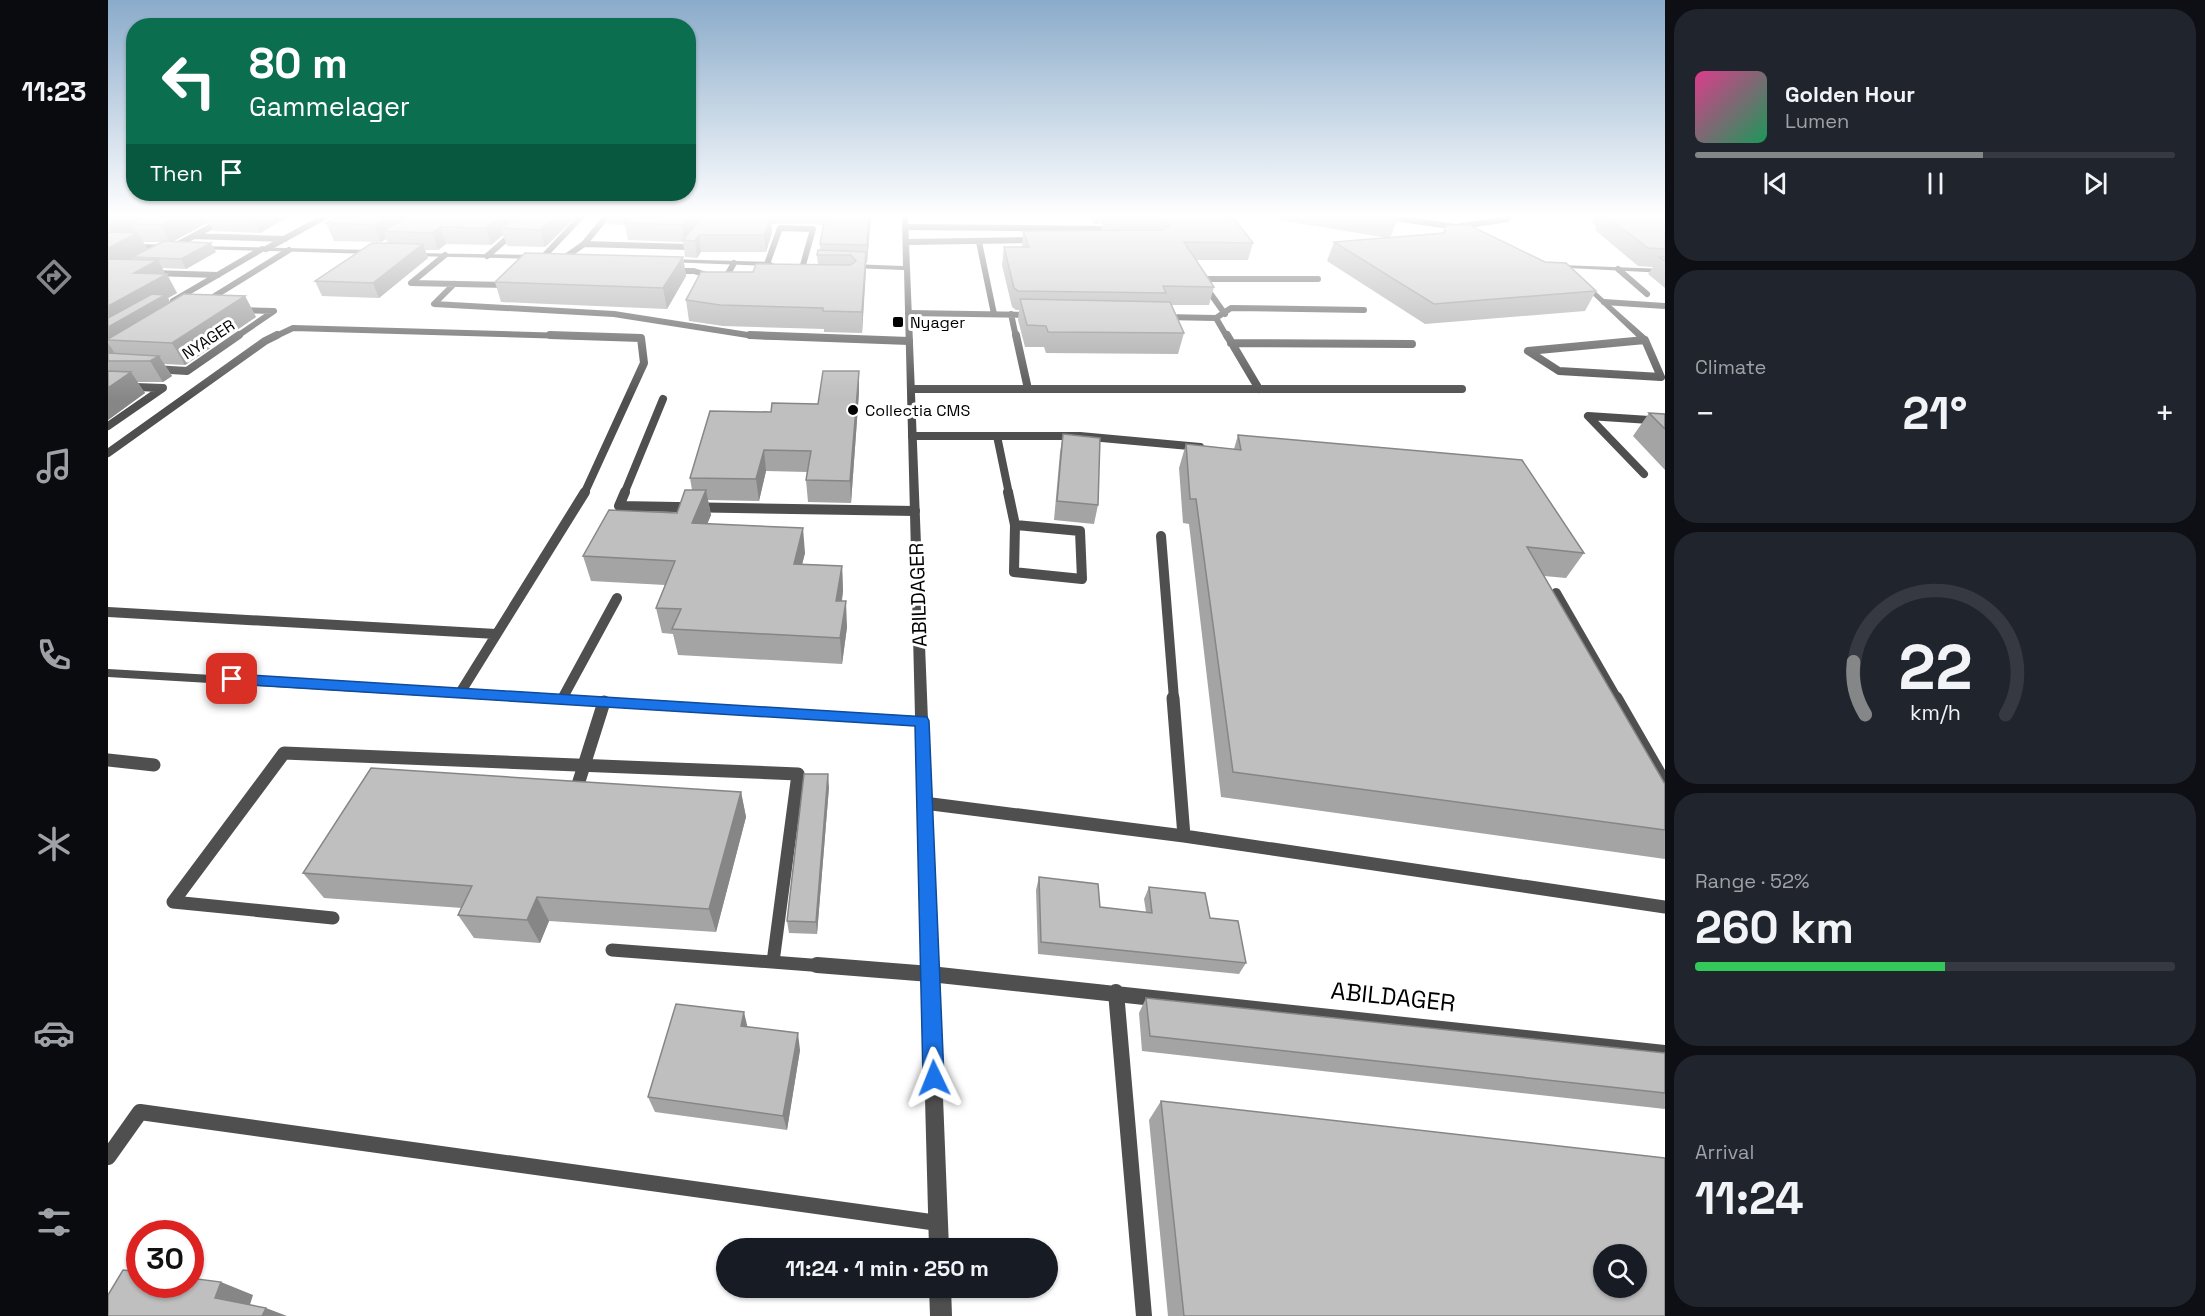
<!DOCTYPE html>
<meta charset="utf-8">
<style>
body{margin:0;font-family:"Space Grotesk",sans-serif;background:#20242c;color:#f1f3f6;height:100vh;display:flex;flex-direction:column;font-size:22px;white-space:nowrap}
*{box-sizing:border-box;margin:0}
p{font-size:20px;color:#9ea1a6}
.icon{flex:none;width:33px;height:33px;fill:none;stroke:currentColor;stroke-width:2;stroke-linecap:round;stroke-linejoin:round}
.map{position:relative;flex:1;overflow:hidden}
.sheet{display:flex;flex-direction:column;gap:9px;padding:9px;background:#0d0f14;width:540px}
.sheet>*{flex:none}
.top-card{position:absolute;left:18px;top:18px;width:570px;height:183px;border-radius:24px;box-shadow:0 2px 4px #0004;background:#0b6e4f;color:#fff;overflow:hidden}
.tools{position:absolute;left:1485px;top:1244px;display:grid;gap:12px}
.tools a{display:grid;place-items:center;width:54px;height:54px;border-radius:50%;background:#171b24;box-shadow:0 2px 4px #0004;font-size:30px}
.speed{position:absolute;left:18px;top:1220px;display:flex;gap:12px;font-size:30px;font-weight:700;text-align:center}
.speed>*{display:grid;place-content:center;width:78px;height:78px;border-radius:50%;background:#171b24;box-shadow:0 2px 4px #0004;line-height:1}
.speed .limit{border:9px solid #d22;background:#fff;color:#111}
.pin{position:absolute;display:grid;place-items:center;width:51px;height:51px;color:#fff;margin:-26px;border-radius:12px;box-shadow:0 3px 9px #0006}
.me{position:absolute;width:66px;margin:-33px;rotate:358deg;stroke-linejoin:round;filter:drop-shadow(0 0 4px #0008)}
.turn{display:flex;align-items:center;gap:21px;height:126px;padding:0 24px;font-size:27px}
.turn .icon{width:78px;height:78px;stroke-width:2.5}
.turn b{display:block;font-size:42px;line-height:51px}
.then{display:flex;align-items:center;height:57px;padding:0 24px;background:#0003;gap:12px;font-size:22px}
.big{font-size:45px;font-weight:600;line-height:1.1}
.sheet .tile{flex:1;display:flex;flex-direction:column;justify-content:center;gap:9px;min-width:0;padding:0 21px;border-radius:24px;background:#20242c}
.sheet .dial{align-items:center;gap:0}
.dial svg{height:156px;overflow:visible;fill:none;stroke:#363941;stroke-width:7;stroke-linecap:round;text-anchor:middle}
.dial text{fill:#f1f3f6;stroke:none}
.song{display:flex;align-items:center;gap:18px}
.cover{width:72px;height:72px;border-radius:9px;background:linear-gradient(135deg,hsl(330 70% 55%),hsl(150 70% 35%))}
.played{height:6px;border-radius:3px;background:linear-gradient(90deg,#858687 60%,#363941 60%)}
.keys{display:flex;justify-content:space-around;direction:ltr}
.heat{display:flex;justify-content:space-between;align-items:center;font-size:33px;direction:ltr}
.charge{height:9px;border-radius:4px;background:linear-gradient(90deg,#34c759 52%,#363941 0)}
.trip{position:absolute;left:608px;top:1238px;width:342px;height:60px;border-radius:30px;background:#171b24;box-shadow:0 2px 4px #0004;font-weight:600;line-height:60px;text-align:center}
main{display:flex;flex:1;min-height:0}
.menu{display:flex;flex-direction:column;width:108px;justify-content:space-around;align-items:center;background:#090b0e;color:#9ea1a6}
.menu .icon{width:42px;height:42px}
.menu .on{color:#858687}
.menu b{font-size:27px;color:#f1f3f6}
.map>svg:first-child{display:block}
.lines{fill:none;stroke-linecap:round;stroke-linejoin:round}
.lane-far4{stroke:#4f4f4f;stroke-width:6}
.lane-far3{stroke:#4f4f4f;stroke-width:8}
.lane-far2{stroke:#4f4f4f;stroke-width:10}
.lane-far1{stroke:#4f4f4f;stroke-width:13}
.lane{stroke:#4f4f4f;stroke-width:16}
.street{fill:#4f4f4f;fill-rule:evenodd}
.wall{fill:#a4a4a4;fill-rule:evenodd}
.shaded-wall{fill:#868686}
.building{fill:#bfbfbf;stroke:#868686;stroke-width:1.5;fill-rule:evenodd}
.route{fill:#1a73e8;stroke:#114b97;stroke-width:1.5}
.poi-dot{fill:#000;stroke:#fff;stroke-width:2}
.labels{text-anchor:middle;stroke-width:6;stroke-linejoin:round;paint-order:stroke}
.far-poi-label{font-size:16px;fill:#000;stroke:#fff;text-anchor:start}
.far-street-label{font-size:16px;fill:#000;stroke:#fff}
.street-label{font-size:20px;fill:#000;stroke:#fff}
.near-street-label{font-size:24px;fill:#000;stroke:#fff}
</style>
<main>
<nav class="menu">
<b>11:23</b>
<svg class="icon on" aria-label="directions" viewBox="0 0 24 24"><path d="M12 3l9 9-9 9-9-9zM9 14v-3h6M13 9l2 2-2 2"/></svg>
<svg class="icon" aria-label="music" viewBox="0 0 24 24"><path d="M9 18V5l10-2v13"/><circle cx="6" cy="18" r="3"/><circle cx="16" cy="16" r="3"/></svg>
<svg class="icon" aria-label="phone" viewBox="0 0 24 24"><path d="M5 4h4l2 5-3 2q2 4 5 5l2-3 5 2v4C11 20 4 13 5 4z"/></svg>
<svg class="icon" aria-label="climate" viewBox="0 0 24 24"><path d="M12 3v18M4 7l16 10M4 17L20 7"/></svg>
<svg class="icon" aria-label="car" viewBox="0 0 24 24"><path d="M5 17H2v-5l4-1 3-4h7l3 4 3 1v5h-3M9 17h6M6 11h13"/><circle cx="7" cy="17" r="2"/><circle cx="17" cy="17" r="2"/></svg>
<svg class="icon" aria-label="filters" viewBox="0 0 24 24"><path d="M4 7h16M4 17h16"/><circle cx="9" cy="7" r="2"/><circle cx="15" cy="17" r="2"/></svg>
</nav>
<div class="map">
<svg width="1557" height="1316" viewBox="0 0 1557 1316">
<rect width="100%" height="100%" fill="#fff"/>
<g class="lines">
<path class="lane-far4" d="M1274 216 1348 227 1400 219V216
M798 227 1001 229 995 217
M85 236 177 239
M798 242 929 240
M871 242 886 314
M476 244 499 216
M65 247 123 216
M158 249 218 216
M337 255 303 283 398 285 401 282
M379 256 425 216
M435 257 474 216
M456 258 476 244 580 247
M659 264 672 228 705 229 695 265
M1510 269 1539 294
M564 271H586L605 277
M44 273 110 275
M618 277 626 263
M346 284 326 304 506 314 646 336 674 337
M65 301 154 249
M97 302 181 250
M1496 302 1557 306
M800 313 923 315
M903 314 908 337
M1117 314 1092 279H1210
M1056 317 1108 318 1123 308 1256 310
M1108 318 1119 337
M128 337 166 311 132 310
M166 337 185 328 494 337"/>
<path class="lane-far3" d="M442 335 533 338 536 363 476 494
M642 335 801 341
M908 335 920 389
M1119 335 1151 389
M1537 340 1553 377 1451 371 1420 351Z
M1123 343 1304 344
M46 369 79 371 131 335
M0 386 55 388 0 426
M803 389H1354
M804 436H972L1092 447
M889 436 901 494
M0 453 157 341 169 335
M1536 474 1480 416 1557 421
M516 494 555 399"/>
<path class="lane-far2" d="M517 492 511 506 807 511
M900 492 907 525
M907 525 972 531 974 579 906 572Z
M1053 536 1066 699
M1448 593 1509 699
M0 612 388 634
M352 693 477 492
M454 699 509 598"/>
<path class="lane-far1" d="M1508 698 1557 783
M0 760 46 765
M467 794 496 702
M816 803 1076 836 1065 698
M1076 836 1557 907
M225 918 65 902 176 753 690 774 665 962
M504 950 729 967"/>
<path class="lane" d="M709 965 822 974 1557 1053
M1008 992 1036 1316
M0 1157 32 1112 830 1223"/>
<path class="street" d="M794 216H800L802 268 841 1248H821L807 725 0 677V669L807 716 796 270 743 268 740 266 743 264 795 266Z
M0 243 63 245 66 247 63 249 0 247Z
M88 246 264 250 267 252 264 254 90 249Z
M300 253 429 255 432 257 429 259 302 256Z
M560 259 663 262 666 264 663 266 558 262V260Z
M1453 265 1557 269V273L1461 268 1466 273 1463 275 1453 267Z
M1474 283H1478L1540 338V342H1534L1474 285Z
M821 1287H843L844 1316H822Z"/>
</g>
<path class="wall" d="M0 216H182L152 233 105 231 101 222 64 242 108 252 78 269 54 268 69 293 60 298 62 302 137 296 148 317 77 365 56 364 64 376 55 382H29L37 393 0 420ZM35 242H54L40 250Z
M469 216 437 247 399 246 395 235 383 245 338 244 330 250H317L320 258 271 298 214 296 207 281 280 243 278 239 273 242 226 241 218 223Z
M497 216H763L759 263H758L754 333 716 332V329L615 326 581 321 578 300 645 272 710 265 709 255 712 251V244L715 225 705 224H663L664 233 658 252H593L589 258 577 257 575 242 520 240 517 225 499 224Z
M982 216H994L992 224H986Z
M1000 216H1118L1145 243 1140 260H1088L1106 287 1101 305H1064L1076 333 1070 354 938 353 936 347H917L910 320 911 310H908L904 307 894 265 896 247H914L915 231 993 230 995 217H1000Z
M1172 216H1291L1282 238 1334 234 1337 226 1488 291 1477 311 1317 324 1219 261 1226 242 1280 238 1171 220Z
M1488 216H1557V288L1540 274 1545 267 1530 266 1487 230 1488 227 1484 223Z
M575 257 578 276 559 309 393 302 387 282Z
M751 371V392L743 503 700 502 698 480 699 472 658 471 651 501 600 500 603 515 599 524 697 553 694 564 734 566 735 591 734 601 739 627 734 664 570 655 565 634 554 633 548 608 557 585 483 581 475 556 569 513 584 490 582 478 663 412 710 404Z
M1541 413 1557 414V470L1525 436Z
M955 434 990 505 986 524 946 520 952 452Z
M1130 435 1476 553 1458 578 1436 576 1557 784V859L1113 797 1081 524 1075 523 1071 468 1078 444 1126 449Z
M721 787 709 934 681 933 679 921Z
M633 792 638 817 608 932 441 921 432 943 366 938 350 915 354 908 216 898 195 873Z
M931 877 992 907 1038 912 1036 899 1041 887 1102 918 1138 963 1131 974 930 954 928 890Z
M1038 998 1557 1053V1109L1034 1051 1031 1013Z
M640 1027 692 1050 679 1130 547 1112 540 1097Z
M1053 1101 1557 1316H1060L1041 1120Z"/>
<path class="shaded-wall" d="M17 216H61L22 224 27 233 10 241 0 224Z
M72 216H97L101 222 62 243 53 225Z
M144 216H182L152 233Z
M281 216H319L275 231 278 239 273 242 266 225Z
M393 216H417L394 228 395 235 383 245 378 228Z
M447 216H469L437 247 432 230Z
M581 216H596L576 240 574 225Z
M761 216H763L759 263V245Z
M663 217 664 233 658 252 656 235Z
M332 227 338 244 330 250 324 233Z
M30 233 40 250 24 257 25 258 0 271V248Z
M591 235 593 252 589 258 587 241Z
M103 243 108 252 78 269 73 259Z
M315 244 320 258 271 298 265 283Z
M758 252V271L754 333V312Z
M575 257 578 276 559 309 555 288Z
M50 260 58 275 59 274 69 293 60 298 68 314 0 340V306L26 273Z
M137 296 148 317 77 365 64 343Z
M0 343 6 352 0 355Z
M51 356 64 376 55 382 42 361Z
M751 371V392L743 503 742 481Z
M23 372 37 393 0 420V388Z
M656 450 658 471 651 501 648 479Z
M598 490 603 515 589 548 584 523Z
M695 528 697 553 688 589 686 564Z
M734 566 735 591 730 626 728 601Z
M738 601 739 627 734 664 732 638Z
M720 774 721 787 709 934 708 922Z
M633 792 638 817 608 932 601 909Z
M429 897 441 921 432 943 419 920Z
M636 1012 640 1029 633 1026Z
M690 1033 692 1050 679 1130 675 1116Z
M113 1282 145 1295 140 1311 107 1298Z
M158 1308 179 1316H154Z"/>
<path class="building" d="M0 216H17L0 224Z
M40 216H72L53 225 22 224Z
M231 216H281L266 225 218 223Z
M300 216H393L378 228 332 227 324 233 275 231Z
M409 216H447L432 230 394 228Z
M524 216H581L574 225 517 223Z
M595 216H646L663 217 656 235H591L587 241 575 240Z
M717 216H761L759 245 712 244Z
M1007 216H1118L1121 220 1124 216 1145 243 1076 242 1106 287 1055 286 1058 293 910 291 906 288 896 247H921L915 231 1056 230 1061 225 1056 220 996 219 995 217H1006Z
M1255 216H1290L1288 221Z
M1498 216H1557V249L1540 248Z
M1361 225 1437 262 1458 263 1488 291 1326 304 1226 242 1337 233V226Z
M0 232 30 233 0 248Z
M56 241 103 243 73 259 24 257Z
M264 243 315 244 265 283 207 281Z
M710 250 758 252 754 312 715 311V308L612 305 578 300 593 272H645L648 264 742 265 748 261 743 255H709Z
M417 253 575 257 555 288 387 282Z
M1551 257H1557V261Z
M0 259 50 260 26 273 59 274 0 306Z
M44 294 57 295 0 327V318Z
M76 294 137 296 64 343 0 340V339Z
M912 299 1062 302 1076 333 940 332 938 326 919 325Z
M0 353 51 356 42 361H0Z
M0 371 23 372 0 388Z
M715 371H751L742 481 698 480 703 451 656 450 648 479 582 478 602 411 663 412 664 403 710 404Z
M1541 413 1557 414V429Z
M955 434 992 438 990 505 949 501Z
M1130 435 1414 460 1476 553 1419 547 1557 784V830L1125 772 1088 499H1082L1078 444 1133 450Z
M577 490H598L584 523 695 528 686 564 734 566 728 601H738L732 638 564 629 573 609 548 608 567 561 475 556 501 510 569 513Z
M263 768 633 792 601 909 429 897 419 920 350 915 364 886 195 873Z
M696 774H720L708 922 679 921Z
M931 877 990 884 992 907 1044 913 1041 887 1097 893 1102 918 1130 921 1138 963 933 942Z
M1038 998 1557 1053V1093L1042 1036Z
M568 1004 636 1012 633 1026 690 1033 675 1116 540 1097Z
M1053 1101 1557 1158V1316H1076ZM1496 1254H1528V1287H1496Z
M15 1270 32 1272V1284H82V1278L113 1282 107 1298 158 1308 154 1316H0V1295Z"/>
<linearGradient id="sky" x2="0" y2="1"><stop stop-color="#8aabca"/><stop offset="0.54" stop-color="#fff"/><stop offset="1" stop-color="#fff" stop-opacity="0"/></linearGradient>
<rect width="1557" height="400" fill="url(#sky)"/>
<path class="route" d="M124 674 819 717 821 721 836 1078 833 1085 826 1088 818 1085 815 1078 807 726 124 684 118 679Z"/>
<g class="poi-dot">
<rect x="784" y="316" width="12" height="12" rx="3"/>
<circle cx="745" cy="410" r="6"/>
</g>
<g class="labels">
<g class="far-poi-label">
<text x="802" y="328">Nyager</text>
<text x="757" y="416">Collectia CMS</text>
</g>
<g class="far-street-label">
<text transform="translate(100 339) rotate(-33)" y="6">NYAGER</text>
</g>
<g class="street-label">
<text transform="translate(810 595) rotate(-92)" y="7">ABILDAGER</text>
</g>
<g class="near-street-label">
<text transform="translate(1285 997) rotate(6)" y="8">ABILDAGER</text>
</g>
</g>
</svg>
<div class="tools">
<a><svg class="icon" aria-label="search" viewBox="0 0 24 24"><circle cx="10" cy="10" r="6"/><path d="M15 15l6 6"/></svg></a>
</div>
<div class="speed"><div class="limit">30</div></div>
<div class="pin" style="left:124px;top:679px;background:#d93025"><svg class="icon" aria-label="arrive" viewBox="0 0 24 24"><path d="M6 21V4h12l-3 4 3 4H6"/></svg></div>
<svg class="me" style="left:826px;top:1078px" viewBox="-20 -20 40 40"><path d="M0-17L14 15 0 8-14 15z" fill="#1a73e8" stroke="#fff" stroke-width="4"/></svg>
<div class="trip">11:24 · 1 min · 250 m</div>
<div class="top-card">
<div class="turn"><svg class="icon" aria-label="left" viewBox="0 0 24 24"><path d="M17 20v-9H6M10 6l-5 5 5 5"/></svg><div><b>80 m</b>Gammelager</div></div>
<div class="then">Then<svg class="icon" aria-label="arrive" viewBox="0 0 24 24"><path d="M6 21V4h12l-3 4 3 4H6"/></svg></div>
</div>
</div>
<section class="sheet">
<div class="tile">
<div class="song"><i class="cover"></i><div><b>Golden Hour</b><p>Lumen</p></div></div>
<div class="played"></div>
<div class="keys"><svg class="icon" aria-label="previous" viewBox="0 0 24 24"><path d="M18 5L8 12l10 7zM5 5v14"/></svg><svg class="icon" aria-label="pause" viewBox="0 0 24 24"><path d="M8 5v14M16 5v14"/></svg><svg class="icon" aria-label="next" viewBox="0 0 24 24"><path d="M6 5l10 7-10 7zM19 5v14"/></svg></div>
</div>
<div class="tile"><p>Climate</p>
<div class="heat"><a>−</a><b class="big">21°</b><a>+</a></div>
</div>
<div class="tile dial"><svg viewBox="0 0 100 80">
<path d="M14 69A42 42 0 1 1 86 69"/>
<path d="M14 69A42 42 0 0 1 8 42" stroke="#858687"/>
<text x="50" y="56" font-size="32" font-weight="700">22</text>
<text x="50" y="72" font-size="11">km/h</text>
</svg></div>
<div class="tile"><p>Range · 52%</p><b class="big">260 km</b><div class="charge"></div></div>
<div class="tile"><p>Arrival</p><b class="big">11:24</b></div>
</section>
</main>
